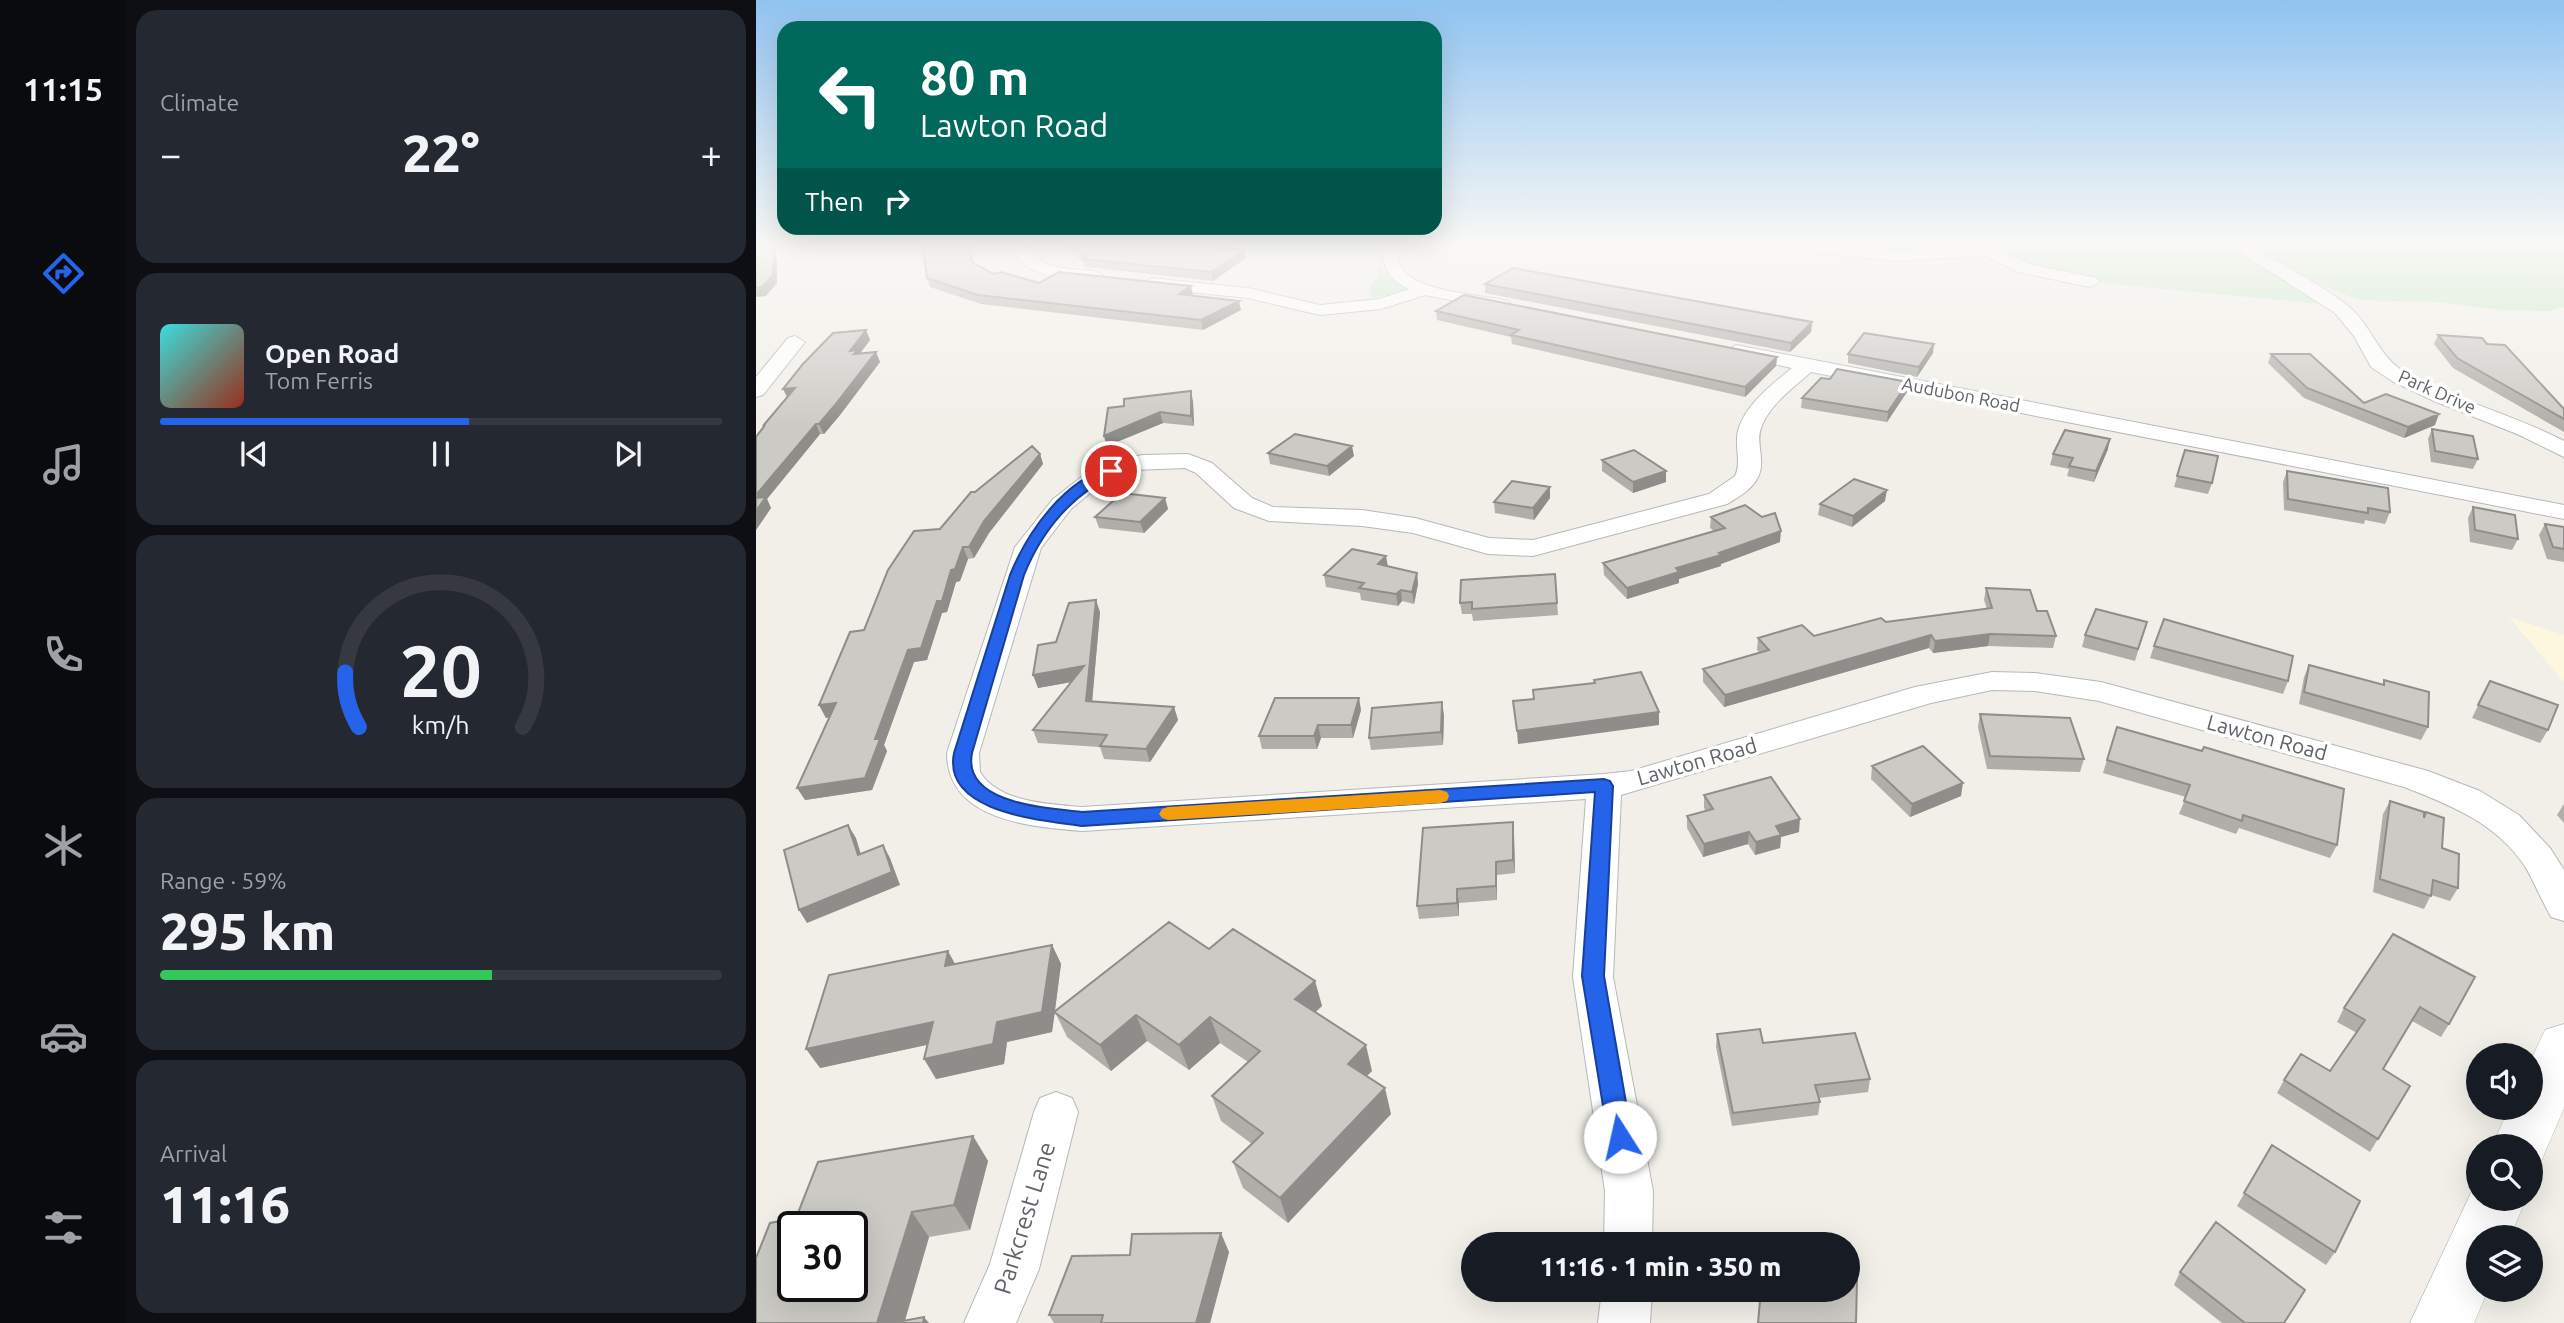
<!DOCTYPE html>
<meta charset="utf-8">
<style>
body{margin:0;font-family:Ubuntu,sans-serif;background:#242831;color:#f1f3f6;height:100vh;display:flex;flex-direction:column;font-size:26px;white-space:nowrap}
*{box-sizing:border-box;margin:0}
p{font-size:23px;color:#9ea1a6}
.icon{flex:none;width:38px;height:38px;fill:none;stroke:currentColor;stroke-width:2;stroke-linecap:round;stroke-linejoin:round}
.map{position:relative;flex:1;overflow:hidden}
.details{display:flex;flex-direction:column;gap:10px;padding:10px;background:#0d0f14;width:630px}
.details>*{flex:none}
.guide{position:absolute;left:21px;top:21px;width:665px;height:214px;border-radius:21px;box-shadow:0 7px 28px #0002;background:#00695c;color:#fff;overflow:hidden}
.tools{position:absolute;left:1710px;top:1043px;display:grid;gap:14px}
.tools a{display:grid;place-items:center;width:77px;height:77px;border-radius:50%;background:#171b24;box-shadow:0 7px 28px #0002;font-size:35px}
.speed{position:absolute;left:21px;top:1211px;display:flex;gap:14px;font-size:35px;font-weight:700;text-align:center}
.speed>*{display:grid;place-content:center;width:91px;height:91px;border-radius:50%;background:#171b24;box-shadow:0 7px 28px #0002;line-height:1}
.speed .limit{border:4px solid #111;border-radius:10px;background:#fff;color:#111}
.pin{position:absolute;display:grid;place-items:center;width:60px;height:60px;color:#fff;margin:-30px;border:4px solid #fff;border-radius:50%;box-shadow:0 2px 7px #0007}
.me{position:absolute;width:77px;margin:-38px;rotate:350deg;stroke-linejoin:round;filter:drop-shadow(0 0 5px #0008)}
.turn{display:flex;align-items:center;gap:24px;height:147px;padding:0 28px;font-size:32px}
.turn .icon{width:91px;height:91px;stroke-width:2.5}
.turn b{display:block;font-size:49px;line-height:60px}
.then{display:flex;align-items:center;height:66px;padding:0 28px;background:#0003;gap:14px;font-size:26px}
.big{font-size:52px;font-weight:800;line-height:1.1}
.details .tile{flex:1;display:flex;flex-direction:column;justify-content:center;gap:10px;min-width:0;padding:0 24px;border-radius:21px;background:#242831}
.details .dial{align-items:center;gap:0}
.dial svg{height:182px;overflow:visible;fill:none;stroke:#363941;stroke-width:7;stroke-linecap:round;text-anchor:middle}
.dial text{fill:#f1f3f6;stroke:none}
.song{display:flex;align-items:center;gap:21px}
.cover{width:84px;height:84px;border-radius:10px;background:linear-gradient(135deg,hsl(180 70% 55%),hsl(10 70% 35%))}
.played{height:7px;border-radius:4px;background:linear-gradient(90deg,#2563eb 55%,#363941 55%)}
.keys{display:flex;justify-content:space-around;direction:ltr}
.heat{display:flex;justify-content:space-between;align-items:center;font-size:38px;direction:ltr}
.charge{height:10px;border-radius:5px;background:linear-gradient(90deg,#34c759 59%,#363941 0)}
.trip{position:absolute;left:705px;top:1232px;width:399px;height:70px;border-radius:35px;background:#171b24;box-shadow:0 7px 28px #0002;font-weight:800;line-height:70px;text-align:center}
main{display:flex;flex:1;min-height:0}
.tabs{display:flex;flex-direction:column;width:126px;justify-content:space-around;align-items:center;background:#090b0e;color:#9ea1a6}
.tabs .icon{width:49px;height:49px}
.tabs .on{color:#2563eb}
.tabs b{font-size:32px;color:#f1f3f6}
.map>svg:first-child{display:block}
.commercial{fill:#fef7e0}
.green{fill:#c5e8c5}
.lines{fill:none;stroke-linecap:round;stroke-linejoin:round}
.minor-casing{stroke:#b5b8bc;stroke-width:2}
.tertiary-casing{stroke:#b5b8bc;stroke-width:1}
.minor{fill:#fff;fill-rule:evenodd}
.tertiary{fill:#fff;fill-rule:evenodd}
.wall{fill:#afaea9}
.shaded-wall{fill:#8f8d8a}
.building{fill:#cccac5;stroke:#8f8d8a;stroke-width:2;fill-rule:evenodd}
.route{fill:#2563eb;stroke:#184099;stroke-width:2}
.slow{fill:#f59e0b}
.labels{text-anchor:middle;stroke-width:7;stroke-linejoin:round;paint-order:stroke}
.far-street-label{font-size:18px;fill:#5f6368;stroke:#fff}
.street-label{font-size:21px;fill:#5f6368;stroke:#fff}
.near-street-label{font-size:24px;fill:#5f6368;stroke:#fff}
</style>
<main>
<nav class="tabs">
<b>11:15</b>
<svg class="icon on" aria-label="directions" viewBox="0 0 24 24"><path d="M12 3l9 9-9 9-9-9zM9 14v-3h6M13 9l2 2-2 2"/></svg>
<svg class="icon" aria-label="music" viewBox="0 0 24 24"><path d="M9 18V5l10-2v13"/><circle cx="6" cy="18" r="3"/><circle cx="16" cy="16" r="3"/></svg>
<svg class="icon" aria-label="phone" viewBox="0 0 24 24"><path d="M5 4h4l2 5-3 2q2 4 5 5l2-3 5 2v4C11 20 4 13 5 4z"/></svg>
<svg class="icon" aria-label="climate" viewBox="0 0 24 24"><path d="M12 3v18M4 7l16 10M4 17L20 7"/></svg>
<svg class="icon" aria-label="car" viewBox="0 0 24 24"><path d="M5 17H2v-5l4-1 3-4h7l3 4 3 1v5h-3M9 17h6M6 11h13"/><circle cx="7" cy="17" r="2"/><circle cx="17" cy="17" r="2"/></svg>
<svg class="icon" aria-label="filters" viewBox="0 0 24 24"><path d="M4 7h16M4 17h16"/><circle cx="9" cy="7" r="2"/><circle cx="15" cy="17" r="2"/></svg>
</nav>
<section class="details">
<div class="tile"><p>Climate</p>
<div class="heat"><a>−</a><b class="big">22°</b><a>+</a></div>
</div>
<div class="tile">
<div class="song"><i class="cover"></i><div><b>Open Road</b><p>Tom Ferris</p></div></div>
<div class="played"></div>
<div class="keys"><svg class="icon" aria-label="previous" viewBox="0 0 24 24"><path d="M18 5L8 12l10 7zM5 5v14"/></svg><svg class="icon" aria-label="pause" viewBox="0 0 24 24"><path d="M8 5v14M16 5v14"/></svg><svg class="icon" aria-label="next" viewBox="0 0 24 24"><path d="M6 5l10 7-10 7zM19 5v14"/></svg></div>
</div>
<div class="tile dial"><svg viewBox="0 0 100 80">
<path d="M14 69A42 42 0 1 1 86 69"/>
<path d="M14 69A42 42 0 0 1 8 45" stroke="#2563eb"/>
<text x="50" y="56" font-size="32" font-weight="700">20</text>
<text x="50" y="72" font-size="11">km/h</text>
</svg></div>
<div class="tile"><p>Range · 59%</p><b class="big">295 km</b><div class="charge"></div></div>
<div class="tile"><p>Arrival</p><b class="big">11:16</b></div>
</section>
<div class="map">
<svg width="1808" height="1323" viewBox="0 0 1808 1323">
<rect width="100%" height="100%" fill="#f1efe8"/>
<path class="commercial" d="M1753 617 1808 635V682Z"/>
<path class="green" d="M432 243H629L602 255 567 250 521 253Z
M1016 243H1808V307L1792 311 1747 310 1684 302 1603 300 1554 281 1578 305 1334 282 1307 278 1243 254 1191 255Z
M622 267 654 288 638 294 615 298 613 289 622 277Z"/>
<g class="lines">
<defs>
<path id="minor" d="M252 243H268C295 283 332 260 348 277 336 290 282 276 269 265 262 259 257 251 252 243Z
M632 243H650L642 252C643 257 643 264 646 268 659 292 728 295 752 301L755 305 746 310 669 295 625 309 564 315 492 298 395 288 386 283 395 278 492 288 564 305 623 299 653 289C635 281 628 270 626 251Z
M1008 243H1066L1138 251 1232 246 1273 264 1340 278 1343 282 1334 287 1262 272 1230 256 1138 261 1016 248Z
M1470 243H1490C1520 262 1565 284 1591 305 1616 325 1622 357 1650 373 1700 401 1757 414 1808 441V457L1761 434 1678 401 1636 381 1615 367 1598 336 1579 313Z
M39 336 49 342 7 395 0 397V377L32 338Z
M980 345 1808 505V519L1055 372C1037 388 1013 405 1005 428 1001 439 1005 449 1005 460 1007 483 988 494 971 504L777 556 732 554 657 533 606 526 513 521 478 508 440 473 429 468 377 470 344 485 315 509 285 548 223 753 224 772C243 803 294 804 326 807L848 774 875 771 1159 687 1236 672 1279 673 1345 682 1672 771 1724 791 1763 815 1794 848 1808 870V921L1795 917C1786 901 1779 884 1770 868 1742 824 1695 805 1648 787L1343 701 1279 691 1236 690 1175 703 865 795 857 977 897 1191 896 1244H848L849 1191 817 977 830 799 326 831C274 827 191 820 191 753L259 547 297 499 328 475 364 459 387 455 432 454 456 463 496 498 517 507 606 510 659 518 733 538 777 540 953 494 979 476C985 464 980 451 981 437 984 409 1015 385 1036 368L973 355 970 351Z
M300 1092 316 1098 322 1112 283 1269 260 1323H208L234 1264 278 1112 284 1098Z
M846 1290H896L894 1323H842Z"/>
<path id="tertiary" d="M1808 1024V1108L1784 1164 1774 1168V1146H1736L1753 1108H1774V1062L1789 1030Z
M1722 1178V1199H1770L1754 1237H1722V1290H1732L1718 1323H1654Z"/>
</defs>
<use href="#minor" class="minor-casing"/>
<use href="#tertiary" class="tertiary-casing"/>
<use href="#minor" class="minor"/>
<use href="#tertiary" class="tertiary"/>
</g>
<path class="wall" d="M302 243H447L448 247 488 250 490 258 457 281 329 267 327 261Z
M217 263 238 274 283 283 437 295 436 296 485 310 447 330 225 304 174 287 171 278Z
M729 284 1056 322 1055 332 1034 352 729 293Z
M680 311 1021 357 1020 366 989 397 756 344 755 337 681 320Z
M110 330 114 340 104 354 120 352 124 362 84 415 68 434H64L11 499 15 508 0 530 8 427 7 426 31 397Z
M1682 335 1731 344 1808 409V432L1697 368 1678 344Z
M1177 353 1161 377 1092 363V354Z
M1515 354 1608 403 1679 425 1648 438 1548 398 1512 363Z
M1074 379 1152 382 1151 392 1131 422 1045 408 1046 398Z
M437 401 438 426 407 423 351 446 348 436 352 408Z
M1676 429 1722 459 1717 469 1675 462 1672 439Z
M1352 449 1338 482 1311 476 1313 469 1294 465 1297 454Z
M1429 450 1456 483 1452 494 1418 487Z
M512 453 598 456 573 476 514 464Z
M284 454 287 464 233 533 218 558 212 559 204 581 200 582 191 612 186 613 171 660 158 662 128 745 131 751 116 790 49 800 73 717 70 718 63 705 108 630 184 529 219 492Z
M846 460 910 482 877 493 846 471Z
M1531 471 1634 512 1629 524 1609 520 1608 524 1528 510 1527 482Z
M409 498 412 509 388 533 343 528 339 517Z
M794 498 778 520 739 513 738 502Z
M1129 501 1096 527 1062 515 1064 504Z
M1717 507 1762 539 1756 550 1714 542 1712 518Z
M955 517 1024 542 965 564V566L923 579V583L871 599 848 575 847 563 958 531 954 528Z
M1789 524 1808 527V562L1791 559 1783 535Z
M632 566 661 573 662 584 658 604 646 601 642 606 605 600 604 593 570 587 568 575Z
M799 574 802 615 717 621 716 614H706L704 603Z
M1230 588 1281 611 1300 636 1297 648 1232 646 1177 653 1173 648 968 707 947 682V669L1003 652 1001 650 1002 638 1058 636 1130 622 1231 609 1228 600Z
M344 612 336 702 418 707 422 720 394 762 348 759 344 747 282 743 277 730 316 682 282 688 300 642Z
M1391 622 1379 661 1326 647 1329 635Z
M1398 646 1532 681 1527 694 1394 658Z
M1553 665 1626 685 1628 680 1672 727 1665 740 1543 704 1548 677Z
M1734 681 1792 730 1784 743 1716 718Z
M605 710 597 738H565L561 749H506L503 736Z
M1224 714 1328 759 1324 772 1231 769 1222 727Z
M688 715 687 745 615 750 613 738Z
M1361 727 1446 751 1581 845 1574 858 1483 828 1480 834 1423 814 1430 797 1347 773Z
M1116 766 1205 796 1154 817 1115 779Z
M948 795 1043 832 1025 837 1024 848 999 855 992 844 947 857 931 828V816L950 811 948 808Z
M1634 801 1668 818 1686 848 1702 888 1694 901 1675 895 1668 909 1617 892 1627 814Z
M1808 804V823L1801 815Z
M757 822 758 835 759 873 741 875V900L703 903V916L663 919 661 906Z
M1637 934 1693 1024 1685 1037 1656 1021 1627 1069 1654 1086 1614 1152 1521 1093 1528 1080 1574 1071 1601 1033 1581 1022 1588 1008Z
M296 945 305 964 299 1011 453 949 559 981 566 1006 559 1012 616 1071 610 1076 635 1114 532 1223 487 1188 477 1162 496 1144 465 1121 456 1096 492 1062 464 1043 433 1070 391 1041 355 1071 311 1037 299 1012 296 1032 251 1042 248 1064 180 1079 171 1045 64 1068 199 964Z
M961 1034 1114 1079 1112 1092 1063 1098 1064 1102 1062 1115 976 1126 960 1047Z
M217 1136 232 1161 214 1230 173 1237 149 1321 0 1323 40 1218Z
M1516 1145 1579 1252 1570 1265 1481 1206Z
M473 1252 454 1323H298L293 1315 374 1255Z
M1424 1272 1528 1323H1466L1418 1285Z"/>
<path class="shaded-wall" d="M15 243H18V247L21 262V283L10 296 0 297V288Z
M488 250 490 258 457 281 455 272Z
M435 286 437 295 425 303 423 294Z
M483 301 485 310 447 330 445 320Z
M1056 322 1055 332 1034 352 1035 343Z
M110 330 114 340 104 353 106 360 94 351Z
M1178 344 1177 353 1161 377 1163 367Z
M120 352 124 362 84 415 68 434 63 424Z
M1021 357 1020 366 989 397V387Z
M1152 382 1151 392 1131 422 1132 412Z
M39 388 32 399 27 389Z
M435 391 437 401 438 426 435 416Z
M404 412 407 423 351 446 348 436Z
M1683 414 1679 425 1648 438 1652 427Z
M60 424 64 434 11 499 15 508 0 530V495Z
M1354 439 1352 449 1338 482 1340 471Z
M596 446 598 456 573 476 571 466Z
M284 454 287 464 233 533 218 558 213 547 228 521Z
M910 471V482L877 493V482Z
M794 487V498L778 520 777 508Z
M1131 490 1129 501 1096 527 1097 516Z
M409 498 412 509 388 533 384 522Z
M1025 531 1024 542 965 564V566L923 579V583L871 599V588L920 568Z
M207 547 212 559 204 581 200 582 191 612 186 613 171 660 158 662 128 745 131 751 116 790 49 800 41 788 119 739 152 650 181 601Z
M630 556 632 567 622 564Z
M661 573 662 584 658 604 656 592Z
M645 590 646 601 642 606 640 594Z
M340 600 344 612 335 714 330 701 332 679 282 688 277 675Z
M1234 634 1232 646 1177 653 1179 641Z
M1175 635 1173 648 968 707 969 695Z
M603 698 605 710 597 738 595 725Z
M686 702 688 715 687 745 685 732Z
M80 703 87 715 70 718 63 705Z
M418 707 422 720 394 762 390 749Z
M903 712V725L762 744 761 731Z
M562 725 565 738 561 749 558 736Z
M1207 783 1205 796 1154 817 1156 804Z
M1044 819 1043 832 1025 837 1024 848 999 855 1000 842 1020 826Z
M757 822 758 835 759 873 757 860Z
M92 825 100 838 109 868 102 855Z
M993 832 992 844 947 857 948 844Z
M127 845 134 858 144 885 51 923 43 910Z
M740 862 741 875V900L740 886Z
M701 889 703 903V916L701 903Z
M296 945 305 964 296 1032 251 1042 248 1064 180 1079 168 1059 241 1022Z
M192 951 203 971 189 966Z
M559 981 566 1006 546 1025 539 999Z
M380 1015 391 1041 355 1071 344 1045Z
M454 1017 464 1043 433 1070 423 1045Z
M177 1022 188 1041 64 1068 50 1049Z
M610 1045 616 1071 598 1089 592 1064Z
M629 1088 635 1114 532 1223 524 1198Z
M217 1136 232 1161 214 1230 198 1205Z
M156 1212 173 1237 148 1323H121Z
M465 1233 473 1252 454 1323H440Z
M168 1317 173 1323H167Z"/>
<path class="building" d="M0 243H15L18 254 17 275 6 287 0 288Z
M166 243H211L217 263 238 274 245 272 283 283 303 272 435 286 423 294 483 301 445 320 222 295 171 278Z
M312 243H447L443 246 488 250 455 272 327 259 331 256Z
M757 268 1056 322 1035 343 729 284Z
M708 295 1021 357 989 387 755 335 763 330 680 311Z
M110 330 94 351 102 350 98 354 120 352 79 405 63 424H60L0 495V437L9 425 7 426 39 388 27 389 47 364 77 333Z
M1108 333 1178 344 1163 367 1092 354Z
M1682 335 1726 338 1731 344 1749 345 1808 409V419L1701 358Z
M1515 354H1554L1608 403 1630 394 1683 414 1652 427 1551 388Z
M1081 369 1152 382 1132 412 1046 398 1065 378 1074 379Z
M435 391V416L404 412 348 436 352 408 368 406V399Z
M1676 429 1717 436 1722 459 1679 451Z
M1309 430 1354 439 1340 471 1313 466 1317 458 1297 454Z
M539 434 596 446 571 466 512 453Z
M276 446 284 454 228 521 213 547H207L199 569 195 570 186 601H181L165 648 152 650 119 739H124L109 778 41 788 80 703 63 705 94 632 108 630 132 570 158 531 184 529 215 492H219Z
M878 450 910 471 877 482 846 460Z
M1429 450 1462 456 1456 483 1421 476Z
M1531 471 1632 488 1634 512 1612 508V513L1532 499Z
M1098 479 1131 490 1097 516 1064 504Z
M756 481 794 487 777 508 738 502Z
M366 493 409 498 384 522 339 517Z
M10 497 0 511V498Z
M989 505 1006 517 1019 513 1025 531 963 553 965 555 920 568 923 572 871 588 847 563 969 528 955 517Z
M1717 507 1759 515 1762 539 1719 530Z
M1789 524 1808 527V549L1797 547Z
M596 549 630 556 622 564 661 573 656 592 645 590 640 594 603 588 608 583 568 575Z
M799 574 801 603 716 609V602L704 603 705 580Z
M1230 588 1274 590 1281 611H1291L1300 636 1234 634 1179 641 1175 635 969 695 947 669 1013 650 1002 638 1046 625 1058 636 1125 618 1130 622 1236 608Z
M340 600 330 701 418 707 390 749 344 746 351 735 277 730 328 666 277 675 282 645 300 642 313 603Z
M1340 609 1391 622 1382 649 1329 635Z
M1408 619 1537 656 1532 681 1398 646Z
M1553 665 1628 685V680L1673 692 1672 727 1548 692Z
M885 672 903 712 761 731 757 701 778 699 777 690 839 683 838 680Z
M1734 681 1802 705 1792 730 1722 705Z
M519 698H603L595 725H562L558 736H503Z
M686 702 685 732 613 738 616 708Z
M1224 714 1314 718 1328 759 1234 756Z
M1361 727 1446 751 1448 747 1588 789 1581 845 1487 815 1486 821 1428 801 1434 785 1351 760Z
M1167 746 1207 783 1156 804 1116 766Z
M1015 777 1044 819 1020 826 1025 835 1000 842 993 832 948 844 931 816 957 809 948 795Z
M1634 801 1668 812V818L1670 812 1688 818 1686 848 1703 854 1702 888 1677 880 1675 896 1624 879Z
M757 822V860L740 862V886L701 889V903L661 906 667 828Z
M92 825 102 855 127 845 136 872 43 910 28 850Z
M413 922 453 949 477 929 559 981 539 999 610 1045 592 1064 629 1088 524 1198 477 1162 507 1133 456 1096 504 1051 454 1017 423 1045 380 1015 344 1045 298 1012Z
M1637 934 1719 977 1693 1024 1664 1007 1627 1069 1654 1086 1622 1139 1528 1080 1545 1054 1574 1071 1609 1020 1588 1008Z
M296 945 286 1012 241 1022 237 1044 168 1059 177 1022 50 1049 73 975 192 951 189 966Z
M1004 1029 1007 1043 1099 1033 1114 1079 1059 1085 1064 1102 977 1113 961 1034Z
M217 1136 198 1205 156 1212 121 1323H0V1258L14 1223 40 1218 62 1162ZM37 1227H96V1286H37Z
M1516 1145 1604 1201 1579 1252 1488 1193Z
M1460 1222 1549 1290 1528 1323H1489L1424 1272Z
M465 1233 440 1323H345L347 1315H293L316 1256 374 1255 376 1234Z
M1092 1277 1101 1279 1100 1323H1002L1005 1290H1092Z
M168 1317 167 1323H136Z"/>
<linearGradient id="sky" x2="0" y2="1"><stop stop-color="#8fc3f1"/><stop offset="0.57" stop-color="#f9f8f5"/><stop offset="1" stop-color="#f9f8f5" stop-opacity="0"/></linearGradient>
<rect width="1808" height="429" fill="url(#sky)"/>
<path class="route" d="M355 467 362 471 360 473C316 495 286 530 268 575L216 753C206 804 291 808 326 812L848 779 854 781 857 786 848 976 876 1137 873 1145 864 1148 856 1145 852 1137 826 976 839 792 326 826C286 820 186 813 198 753L254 575C272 531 308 480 355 467Z"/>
<path class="slow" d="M684 790 691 792 693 796 691 801 684 803 412 820 406 818 403 814 406 809 412 807Z"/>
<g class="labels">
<g class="far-street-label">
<text transform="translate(1681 392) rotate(24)" y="6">Park Drive</text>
<text transform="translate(1205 395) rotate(11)" y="6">Audubon Road</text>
</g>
<g class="street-label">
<text transform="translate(1511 738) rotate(15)" y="7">Lawton Road</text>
<text transform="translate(941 762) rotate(-16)" y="7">Lawton Road</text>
</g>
<g class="near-street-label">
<text transform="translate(269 1218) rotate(-73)" y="8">Parkcrest Lane</text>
</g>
</g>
</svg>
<div class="tools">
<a><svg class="icon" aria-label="sound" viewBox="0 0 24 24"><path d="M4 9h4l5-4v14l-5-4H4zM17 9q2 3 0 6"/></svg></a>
<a><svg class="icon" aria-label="search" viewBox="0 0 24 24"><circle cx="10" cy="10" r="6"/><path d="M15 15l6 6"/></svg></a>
<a><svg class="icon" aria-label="layers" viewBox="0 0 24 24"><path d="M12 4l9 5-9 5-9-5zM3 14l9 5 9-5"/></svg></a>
</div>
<div class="speed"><div class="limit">30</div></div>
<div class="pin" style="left:355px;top:471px;background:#d93025"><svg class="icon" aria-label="arrive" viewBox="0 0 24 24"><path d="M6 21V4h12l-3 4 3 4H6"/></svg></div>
<svg class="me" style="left:864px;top:1137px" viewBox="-20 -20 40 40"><circle r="19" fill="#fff"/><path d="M0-13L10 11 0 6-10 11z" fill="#2563eb"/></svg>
<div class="trip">11:16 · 1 min · 350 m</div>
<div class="guide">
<div class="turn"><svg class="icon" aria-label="left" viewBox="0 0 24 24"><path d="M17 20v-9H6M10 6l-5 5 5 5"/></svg><div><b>80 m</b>Lawton Road</div></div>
<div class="then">Then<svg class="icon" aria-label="right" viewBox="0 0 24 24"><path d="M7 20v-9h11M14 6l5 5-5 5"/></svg></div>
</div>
</div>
</main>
